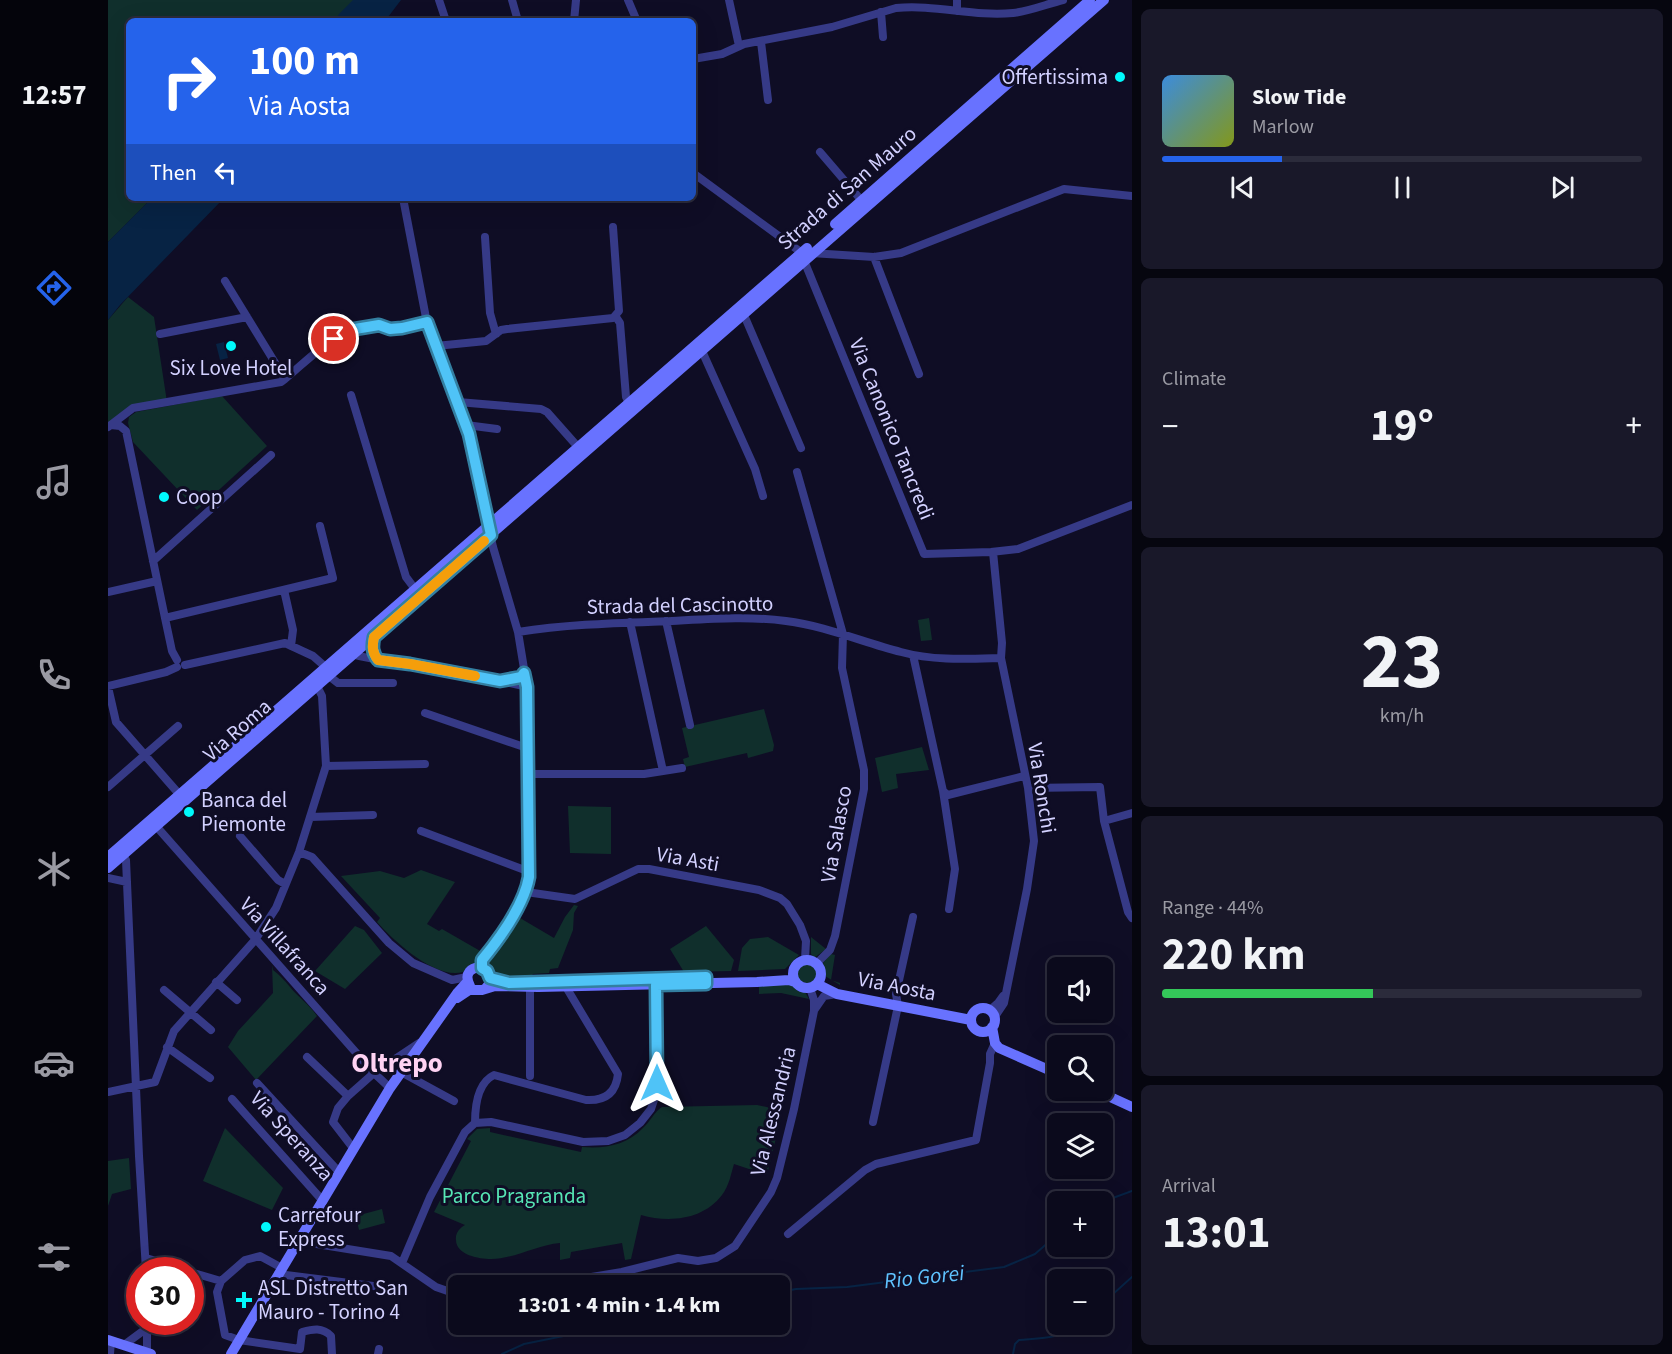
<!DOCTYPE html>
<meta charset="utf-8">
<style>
body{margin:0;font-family:"Source Sans 3",sans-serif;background:#191829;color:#f1f3f6;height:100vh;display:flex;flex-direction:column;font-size:22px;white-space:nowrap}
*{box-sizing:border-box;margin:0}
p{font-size:20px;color:#9a9aa3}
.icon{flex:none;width:33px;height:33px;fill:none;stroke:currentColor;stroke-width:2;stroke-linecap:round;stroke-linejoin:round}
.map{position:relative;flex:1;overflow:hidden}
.panel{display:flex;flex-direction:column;gap:9px;padding:9px;background:#06060f;width:540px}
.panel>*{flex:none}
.guide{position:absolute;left:18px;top:18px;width:570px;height:183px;border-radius:9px;box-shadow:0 6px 24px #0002,0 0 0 2px #2b2b3b;background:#2563eb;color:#fff;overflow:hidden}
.controls{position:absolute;left:939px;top:957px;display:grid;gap:12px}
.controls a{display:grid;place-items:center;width:66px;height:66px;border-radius:9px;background:#0b0a1c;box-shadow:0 6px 24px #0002,0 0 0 2px #2b2b3b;font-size:30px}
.speed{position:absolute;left:18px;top:1257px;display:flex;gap:12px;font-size:30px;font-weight:700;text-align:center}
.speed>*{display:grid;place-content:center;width:78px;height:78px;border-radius:50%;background:#0b0a1c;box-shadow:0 6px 24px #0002,0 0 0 2px #2b2b3b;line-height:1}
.speed .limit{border:9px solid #d22;background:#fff;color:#111}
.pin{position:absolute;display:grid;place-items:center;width:51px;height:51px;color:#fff;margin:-26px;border:3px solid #fff;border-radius:50%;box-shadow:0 2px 6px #0007}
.me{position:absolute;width:66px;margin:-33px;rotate:0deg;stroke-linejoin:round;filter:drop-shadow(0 0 4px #0008)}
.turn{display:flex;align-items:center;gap:21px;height:126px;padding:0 24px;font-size:27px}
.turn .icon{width:78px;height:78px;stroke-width:2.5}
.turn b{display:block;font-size:42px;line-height:51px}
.then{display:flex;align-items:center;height:57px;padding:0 24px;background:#0003;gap:12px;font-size:22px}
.big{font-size:45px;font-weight:700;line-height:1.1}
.panel .card{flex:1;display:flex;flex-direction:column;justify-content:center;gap:9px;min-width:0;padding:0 21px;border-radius:9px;background:#191829}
.panel .dial{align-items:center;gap:0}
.dial b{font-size:78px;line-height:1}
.song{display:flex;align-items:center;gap:18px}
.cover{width:72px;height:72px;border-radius:9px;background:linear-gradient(135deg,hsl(210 70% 55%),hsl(70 70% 35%))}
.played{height:6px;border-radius:3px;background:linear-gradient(90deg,#2563eb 25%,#2b2b3b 25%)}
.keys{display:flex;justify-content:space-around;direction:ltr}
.heat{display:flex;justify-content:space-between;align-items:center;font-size:33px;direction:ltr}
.charge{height:9px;border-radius:4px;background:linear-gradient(90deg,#34c759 44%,#2b2b3b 0)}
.trip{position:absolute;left:340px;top:1275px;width:342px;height:60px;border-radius:9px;background:#0b0a1c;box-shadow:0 6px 24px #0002,0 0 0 2px #2b2b3b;font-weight:700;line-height:60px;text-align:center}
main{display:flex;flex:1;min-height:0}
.menu{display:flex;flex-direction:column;width:108px;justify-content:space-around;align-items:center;background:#04040b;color:#9a9aa3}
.menu .icon{width:42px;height:42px}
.menu .on{color:#2563eb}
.menu b{font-size:27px;color:#f1f3f6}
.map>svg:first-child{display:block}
.green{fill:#102f2c}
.water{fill:#072344}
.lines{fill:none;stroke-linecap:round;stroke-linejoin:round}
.stream{stroke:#072344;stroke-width:2}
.street{stroke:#363a87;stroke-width:8}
.secondary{stroke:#6872ff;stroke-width:10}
.route-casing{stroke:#337fa1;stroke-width:15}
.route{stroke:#4fc3f7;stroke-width:10}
.slow{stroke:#f59e0b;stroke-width:10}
.poi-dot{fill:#00f9fc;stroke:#0f0d25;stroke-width:2}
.labels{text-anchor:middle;stroke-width:6;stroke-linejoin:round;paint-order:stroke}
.poi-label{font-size:21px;fill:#d3d1ff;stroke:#0f0d25;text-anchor:start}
.street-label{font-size:21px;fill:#d3d1ff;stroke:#0f0d25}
.park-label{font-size:21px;fill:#57e6b5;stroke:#0f0d25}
.water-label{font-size:22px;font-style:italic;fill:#5fc3ff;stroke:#0f0d25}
.district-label{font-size:27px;font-weight:bold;fill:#ffd3f3;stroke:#0f0d25}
</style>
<main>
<nav class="menu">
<b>12:57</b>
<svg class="icon on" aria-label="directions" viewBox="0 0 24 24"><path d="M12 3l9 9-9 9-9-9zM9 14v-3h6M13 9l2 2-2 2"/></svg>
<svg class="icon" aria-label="music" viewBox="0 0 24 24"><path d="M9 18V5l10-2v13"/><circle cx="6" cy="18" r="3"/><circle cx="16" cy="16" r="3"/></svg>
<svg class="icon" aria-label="phone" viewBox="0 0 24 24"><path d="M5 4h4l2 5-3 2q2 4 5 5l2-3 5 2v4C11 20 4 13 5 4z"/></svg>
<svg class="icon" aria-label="climate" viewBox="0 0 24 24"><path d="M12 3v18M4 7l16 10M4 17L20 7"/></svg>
<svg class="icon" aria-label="car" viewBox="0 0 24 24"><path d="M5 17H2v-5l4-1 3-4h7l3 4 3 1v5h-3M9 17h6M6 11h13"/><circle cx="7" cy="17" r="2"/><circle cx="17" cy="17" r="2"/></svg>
<svg class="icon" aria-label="filters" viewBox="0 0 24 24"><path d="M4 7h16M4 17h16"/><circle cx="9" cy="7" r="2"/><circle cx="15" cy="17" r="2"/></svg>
</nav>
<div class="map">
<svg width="1024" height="1354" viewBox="0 0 1024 1354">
<rect width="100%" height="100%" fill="#0f0d25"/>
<path class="green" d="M0 0H251L227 21H21V198H44L0 242Z
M20 297 46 317 59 402 25 408 0 426V320Z
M114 396 159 446 89 510 25 442 20 423 21 417 28 412Z
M821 618 824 640 813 641 810 620Z
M656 709 666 745 665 751 640 758 639 753 577 767 575 759 581 757 574 728Z
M814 747 821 770 788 774 790 788 774 792 767 758Z
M460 806 503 807V854L462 853Z
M313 870 347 882 319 924 331 931 334 929 374 952C370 960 365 970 355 972 327 980 285 940 269 922L272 918 233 876 272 871 296 878Z
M466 905 470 906 466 913 465 930 450 968 442 969 441 973 425 974 421 978C402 978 393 980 381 964L382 961 412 918 446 938 457 917Z
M247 926 256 930 274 953 237 989 207 971Z
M598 926 626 960 623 971 576 972 562 949Z
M660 937 691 955 677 969 630 971 634 948 642 939Z
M703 937 718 949 706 958 703 954Z
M723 954 727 955 723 980 732 983V985L717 976 715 963Z
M689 973a10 10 0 1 1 20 0a10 10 0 1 1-20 0Z
M164 965 165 970C172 975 177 981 182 987 191 998 201 1004 209 1016L148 1080 120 1047 130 1031 165 993Z
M683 983 697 992 701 999 673 993 651 994V984Z
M649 1105 668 1109 669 1116 673 1117 659 1175 626 1164C623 1174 621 1186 614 1195 595 1220 561 1223 533 1215L523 1259 517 1260 514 1243 463 1252 462 1258 452 1260V1243C429 1245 406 1259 383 1259 371 1259 348 1255 348 1240 347 1233 352 1228 357 1225L326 1212 363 1141 359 1139 369 1129 382 1128V1132L473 1152 474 1147C497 1149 519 1145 535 1128 542 1122 546 1112 554 1107Z
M117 1128 175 1188 164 1210 95 1181Z
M21 1158 23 1189 4 1194 0 1206V1161Z
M274 1209 277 1223 251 1230 248 1216Z"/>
<path class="water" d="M245 0H293L277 21H227L231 14Z
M44 198H116L12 305 0 320V242Z
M116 342 120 358 112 360 108 344Z"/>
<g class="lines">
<path class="stream" d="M994 1202 1024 1191
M672 1292 688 1289 739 1287 896 1267 927 1254 950 1234
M994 1304 1024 1277
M394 1354 416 1344 515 1324
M905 1354 907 1344 911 1340C933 1338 954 1339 971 1324"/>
<path class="street" d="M331 0 338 21
M404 0 410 21
M520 0 529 21
M621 0 631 46
M849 0V11
M773 12 775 37
M466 21 468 0
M653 42 660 100
M585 59 614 54 636 44 724 27 788 8C827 4 866 17 905 13 922 11 939 4 955 0
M712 152 754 201
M585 173 694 253
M295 198 319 323 361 434 385 547 410 632 419 687 421 877C415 913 386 938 369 967
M377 237 382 313 388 334
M703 253 766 257 793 253 956 189 1024 196
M766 257 811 374
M695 258 816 554 883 552 910 549 1024 505
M636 315 693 448
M508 317 512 323 518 397 522 405
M52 334 139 317
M328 346 378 341 393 330 399 329 505 318 511 311 505 227
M594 351 647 469 655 496
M177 379C205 356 229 327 268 325 273 325 276 328 281 329 294 331 307 326 319 323
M243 395 298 577 307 589
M350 402 433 409 439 412 470 447
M3 425 12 426 18 431 57 618 64 651 69 660
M358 425 389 429
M0 427 25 408 173 382 177 379 117 281
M689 472 735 634 734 668 756 770V789L727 936 722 950 709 963
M885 552 894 643 893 658 920 788 926 841 919 889 896 1003 886 1018
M45 561 163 455
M176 590 185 630 183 646
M0 592 49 581
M57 618 225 578 212 526
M558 621 582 725
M522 622 555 771
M410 632C461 624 512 623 564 621 602 619 641 616 678 621 718 626 754 642 793 652 826 661 859 659 893 658
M266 637 265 653 270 660
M243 654C263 660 283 661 304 664 342 671 381 678 419 687
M805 655 835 791 840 795 916 776
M77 665 177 643 205 656 221 670
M221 676 230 683H285
M0 686 58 672 69 667
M0 687 8 722 71 794
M317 713 419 748
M218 766 317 764
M419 774H536L574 768
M0 787 70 726
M920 788 992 787 996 821 1020 912 1024 918
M835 791 847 869 841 909
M202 817 265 815
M996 821 1024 813
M48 826 266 1073 282 1088
M313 831 422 872
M132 836 170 880 177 884
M191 852 204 857 281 943 305 963 344 980 359 977
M15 855 18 860 31 1156 38 1270
M0 878 19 882
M418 892 467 899 530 869H541L651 890 672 898 679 904 692 925 698 941 697 959
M108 982 129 1000
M422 984V1076
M56 990 103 1030
M707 1009 716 996 729 994
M882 1010 890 1003 895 996
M59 1047 102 1078
M199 1057 240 1096
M293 1072 346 1101
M149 1083 231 1172
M0 1092 47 1082 66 1031 147 940 168 908 191 852 218 766 214 696 209 686
M124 1099 214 1200
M765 1122 790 1006 788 994 805 917
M367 1123C367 1107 369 1083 386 1075L478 1100C497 1101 508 1093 510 1074L458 987
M245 1148 225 1122 230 1108 240 1096 266 1073 311 1043
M680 1234 757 1170 768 1164 868 1140 882 1063V1054L887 1043
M190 1241 283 1256 328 1287 351 1295
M38 1258 79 1270
M294 1263 322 1197 357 1132 367 1123 383 1122 475 1142 500 1141 517 1135 532 1123 543 1109 549 1091 548 985
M174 1268 152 1256 137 1260 113 1281 109 1292 117 1335 131 1340 192 1349 194 1332C205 1329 214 1327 223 1336L224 1354
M82 1272 113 1281
M170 1274 273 1287
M428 1286 514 1272 570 1258 590 1261 608 1258 627 1246 663 1192 669 1178 686 1109 706 1011V1000L702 988
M39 1322V1353
M16 1345 39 1328
M2 1354 3 1341
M270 1354 271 1349"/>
<path class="secondary" d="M727 224 982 0
M0 857 699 248
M0 868 996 0
M685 974a14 14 0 1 1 28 0a14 14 0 1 1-28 0Z
M709 984 729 994 863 1020
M362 986C348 959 398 964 378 988
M349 998 361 990H374L387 986 430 987 649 982 681 980 687 982
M863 1020a12 12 0 1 1 24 0a12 12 0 1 1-24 0Z
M884 1027 887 1043 891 1048 950 1074
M987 1090 1024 1107
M0 1340 43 1354
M123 1354 282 1088 350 992 360 981"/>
</g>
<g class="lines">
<defs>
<path id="route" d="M226 339 241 330 271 325 282 329 294 328 319 322 361 434 383 535 266 637C264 647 264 652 270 660L302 664 392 681 413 677 416 673 419 687 421 877C416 905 392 938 374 960V968L379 971 382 978 401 983 598 977V984L548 985 549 1083"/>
</defs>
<use href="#route" class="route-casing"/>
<use href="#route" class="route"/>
<path class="slow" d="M367 676 302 664 270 660C264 652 264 647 266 637L376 541"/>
</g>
<g class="poi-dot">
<circle cx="1012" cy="77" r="6"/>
<circle cx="123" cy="346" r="6"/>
<circle cx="56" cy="497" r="6"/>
<circle cx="81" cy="812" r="6"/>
<circle cx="158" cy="1227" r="6"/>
<path d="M133 1291h6v6h6v6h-6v6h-6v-6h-6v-6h6z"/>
</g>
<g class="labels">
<g class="poi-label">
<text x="1000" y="84" text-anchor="end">Offertissima</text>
<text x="123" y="375" text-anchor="middle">Six Love Hotel</text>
<text x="68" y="504">Coop</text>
<text x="93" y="807">Banca del<tspan x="93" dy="24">Piemonte</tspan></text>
<text x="170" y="1222">Carrefour<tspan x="170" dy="24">Express</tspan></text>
<text x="150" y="1295">ASL Distretto San<tspan x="150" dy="24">Mauro - Torino 4</tspan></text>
</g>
<g class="street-label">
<text transform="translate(739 188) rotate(-41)" y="7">Strada di San Mauro</text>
<text transform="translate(784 429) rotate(68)" y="7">Via Canonico Tancredi</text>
<text transform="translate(572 605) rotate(-1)" y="7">Strada del Cascinotto</text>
<text transform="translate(129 730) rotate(-41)" y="7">Via Roma</text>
<text transform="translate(934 788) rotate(81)" y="7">Via Ronchi</text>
<text transform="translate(728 834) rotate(-80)" y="7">Via Salasco</text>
<text transform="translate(580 859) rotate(10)" y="7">Via Asti</text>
<text transform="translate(177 946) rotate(48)" y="7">Via Villafranca</text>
<text transform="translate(789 986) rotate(11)" y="7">Via Aosta</text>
<text transform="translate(665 1111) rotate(-76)" y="7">Via Alessandria</text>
<text transform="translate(184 1136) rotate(48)" y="7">Via Speranza</text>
</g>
<g class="park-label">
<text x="406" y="1203">Parco Pragranda</text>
</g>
<g class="water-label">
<text transform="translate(816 1276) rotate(-6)" y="8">Rio Gorei</text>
</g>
<g class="district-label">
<text x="289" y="1072">Oltrepo</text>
</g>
</g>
</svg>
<div class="controls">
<a><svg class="icon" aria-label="sound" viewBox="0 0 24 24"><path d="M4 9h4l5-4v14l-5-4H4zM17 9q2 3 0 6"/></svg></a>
<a><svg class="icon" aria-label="search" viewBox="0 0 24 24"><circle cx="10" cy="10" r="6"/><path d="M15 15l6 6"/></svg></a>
<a><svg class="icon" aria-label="layers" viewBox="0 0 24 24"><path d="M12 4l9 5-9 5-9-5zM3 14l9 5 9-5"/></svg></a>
<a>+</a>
<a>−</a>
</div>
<div class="speed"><div class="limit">30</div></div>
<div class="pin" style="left:226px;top:339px;background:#d93025"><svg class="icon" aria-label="arrive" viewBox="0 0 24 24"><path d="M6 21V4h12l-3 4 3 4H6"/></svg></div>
<svg class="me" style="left:549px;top:1083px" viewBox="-20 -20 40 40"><path d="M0-17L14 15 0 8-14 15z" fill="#4fc3f7" stroke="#fff" stroke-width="4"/></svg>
<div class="trip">13:01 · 4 min · 1.4 km</div>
<div class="guide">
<div class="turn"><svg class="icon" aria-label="right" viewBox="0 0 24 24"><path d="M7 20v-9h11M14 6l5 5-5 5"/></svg><div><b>100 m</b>Via Aosta</div></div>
<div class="then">Then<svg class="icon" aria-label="left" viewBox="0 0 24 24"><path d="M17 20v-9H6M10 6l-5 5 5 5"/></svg></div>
</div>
</div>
<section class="panel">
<div class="card">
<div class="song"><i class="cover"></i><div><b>Slow Tide</b><p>Marlow</p></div></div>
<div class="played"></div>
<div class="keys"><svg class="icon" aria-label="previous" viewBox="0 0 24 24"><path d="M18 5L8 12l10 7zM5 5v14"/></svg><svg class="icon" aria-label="pause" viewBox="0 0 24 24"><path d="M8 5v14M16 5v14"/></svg><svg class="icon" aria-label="next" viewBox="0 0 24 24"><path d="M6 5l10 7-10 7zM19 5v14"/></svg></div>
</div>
<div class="card"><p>Climate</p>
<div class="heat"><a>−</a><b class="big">19°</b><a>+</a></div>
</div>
<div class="card dial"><b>23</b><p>km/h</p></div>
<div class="card"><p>Range · 44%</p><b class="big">220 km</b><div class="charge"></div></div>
<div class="card"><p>Arrival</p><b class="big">13:01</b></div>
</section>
</main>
